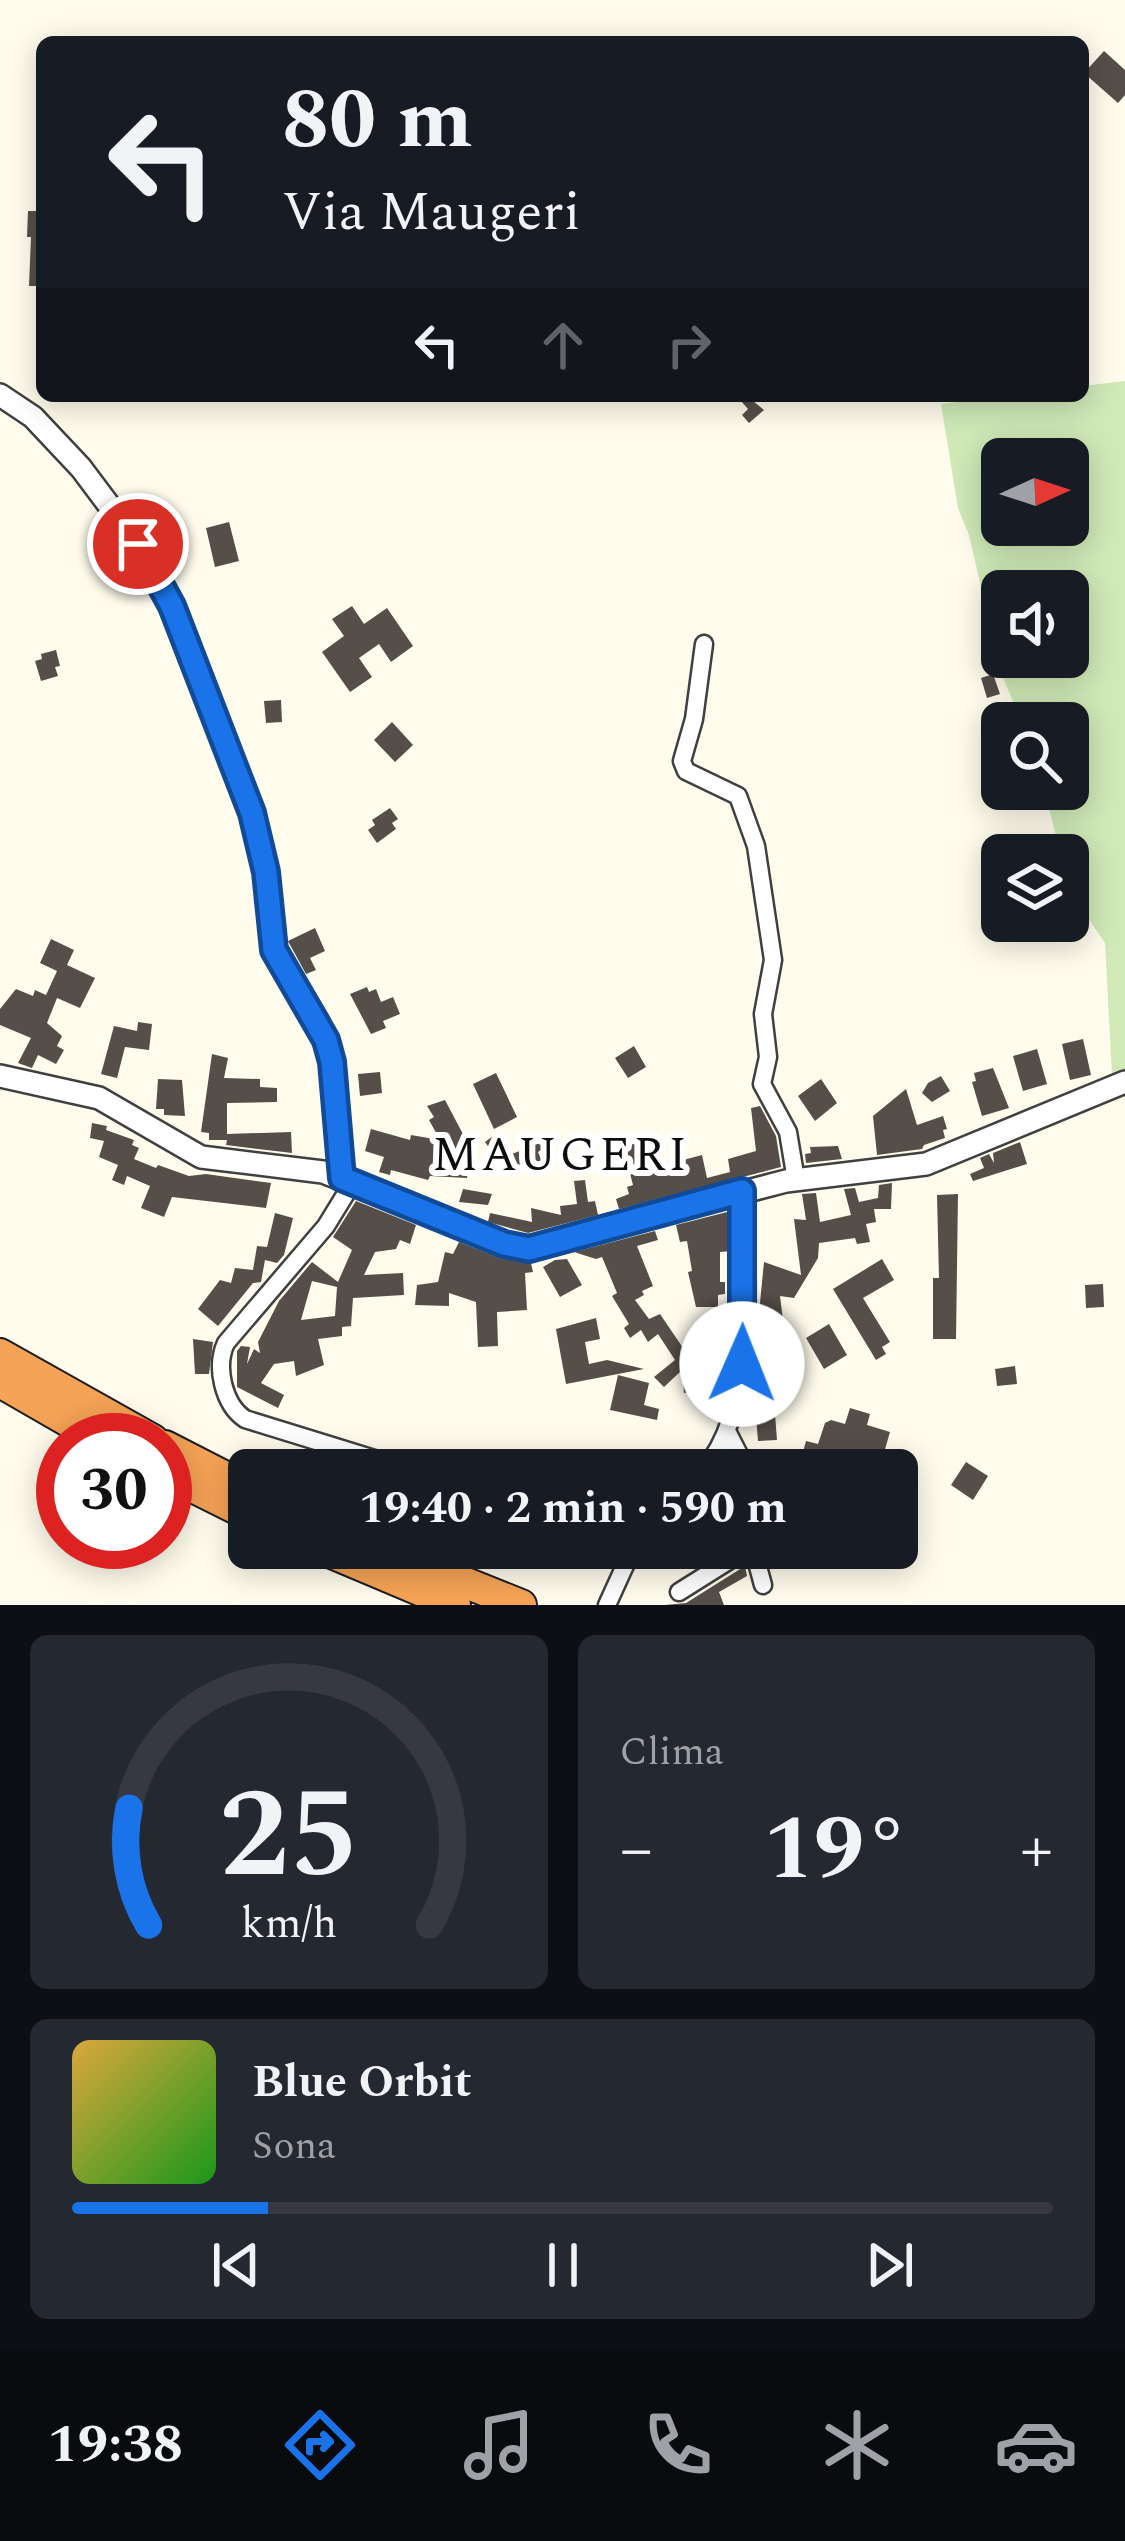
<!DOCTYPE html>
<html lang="it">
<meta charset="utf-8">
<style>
body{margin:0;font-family:Spectral,serif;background:#242831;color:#f1f3f6;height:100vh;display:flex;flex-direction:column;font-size:45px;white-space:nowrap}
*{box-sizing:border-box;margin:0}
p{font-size:39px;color:#9ea1a6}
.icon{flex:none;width:66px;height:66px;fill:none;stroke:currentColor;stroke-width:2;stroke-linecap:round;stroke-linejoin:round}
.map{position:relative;height:1605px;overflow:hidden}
.side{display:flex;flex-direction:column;gap:30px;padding:30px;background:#0d0f14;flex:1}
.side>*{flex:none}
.top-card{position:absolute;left:36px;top:36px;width:1053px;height:366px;border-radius:18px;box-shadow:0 6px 30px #0003;background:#171b24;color:#f1f3f6;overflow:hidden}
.needle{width:78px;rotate:87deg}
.fabs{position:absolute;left:981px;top:438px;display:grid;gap:24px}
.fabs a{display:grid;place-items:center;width:108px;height:108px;border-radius:18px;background:#171b24;box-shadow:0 6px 30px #0003;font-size:60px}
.speed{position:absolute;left:36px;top:1413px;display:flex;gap:24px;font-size:60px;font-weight:700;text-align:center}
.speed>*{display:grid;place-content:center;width:156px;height:156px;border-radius:50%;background:#171b24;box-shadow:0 6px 30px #0003;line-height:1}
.speed .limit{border:18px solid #d22;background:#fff;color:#111}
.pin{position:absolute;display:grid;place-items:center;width:102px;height:102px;color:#fff;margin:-51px;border:6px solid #fff;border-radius:50%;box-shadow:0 3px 12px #0007}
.me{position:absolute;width:132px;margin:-66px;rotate:1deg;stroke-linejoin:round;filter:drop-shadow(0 0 9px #0008)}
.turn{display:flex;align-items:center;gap:42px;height:252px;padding:0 48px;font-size:54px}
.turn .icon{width:156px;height:156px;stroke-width:2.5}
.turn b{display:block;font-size:84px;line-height:102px}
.lanes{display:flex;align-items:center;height:114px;padding:0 48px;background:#0003;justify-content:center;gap:60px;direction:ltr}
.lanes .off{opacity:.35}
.big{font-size:90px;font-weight:700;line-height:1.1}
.side .widget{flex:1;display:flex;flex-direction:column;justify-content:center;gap:18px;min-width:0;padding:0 42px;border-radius:18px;background:#242831}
.side .dial{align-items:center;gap:0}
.dial svg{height:312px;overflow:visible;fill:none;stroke:#363941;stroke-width:7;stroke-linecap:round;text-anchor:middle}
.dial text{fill:#f1f3f6;stroke:none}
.song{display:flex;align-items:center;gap:36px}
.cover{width:144px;height:144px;border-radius:18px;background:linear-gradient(135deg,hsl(40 70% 55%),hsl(120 70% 35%))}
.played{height:12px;border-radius:6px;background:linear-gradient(90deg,#1a73e8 20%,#363941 20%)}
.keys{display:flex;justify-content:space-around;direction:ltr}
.heat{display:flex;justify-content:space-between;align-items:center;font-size:66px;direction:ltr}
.side .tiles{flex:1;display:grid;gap:30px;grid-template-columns:1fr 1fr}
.widget:last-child{grid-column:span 2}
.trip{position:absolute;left:228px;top:1449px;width:690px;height:120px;border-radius:18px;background:#171b24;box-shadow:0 6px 30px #0003;font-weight:700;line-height:120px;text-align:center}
.tab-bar{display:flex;height:192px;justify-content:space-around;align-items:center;background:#090b0e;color:#9ea1a6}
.tab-bar .icon{width:84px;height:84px}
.tab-bar .on{color:#1a73e8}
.tab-bar b{font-size:54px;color:#f1f3f6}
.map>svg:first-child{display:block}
.green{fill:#d0e9b7;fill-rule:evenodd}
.building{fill:#564f49;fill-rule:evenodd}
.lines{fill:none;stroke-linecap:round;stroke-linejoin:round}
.minor-casing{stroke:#404040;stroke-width:21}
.tertiary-casing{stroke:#404040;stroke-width:26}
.motorway-casing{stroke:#1e1e1e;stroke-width:34}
.minor{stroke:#fff;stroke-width:16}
.tertiary{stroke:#fff;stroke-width:21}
.motorway{stroke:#f5a356;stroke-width:30}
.route-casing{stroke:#114b97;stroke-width:30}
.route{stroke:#1a73e8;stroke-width:21}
.labels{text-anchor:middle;stroke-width:12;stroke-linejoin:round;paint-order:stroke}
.quarter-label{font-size:48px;letter-spacing:3px;fill:#0d0d0d;stroke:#fff}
</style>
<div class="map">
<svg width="1125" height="1605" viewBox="0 0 1125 1605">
<rect width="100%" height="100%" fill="#fffced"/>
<path class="green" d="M1125 381V1071L1112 1075 1105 943 1071 893 1068 855H1061L1044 789H1068V723H1022L1001 673 969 535 958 508 941 404 1006 396H1083V386ZM1002 459H1068V525H1002ZM1002 591H1068V657H1002Z"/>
<path class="building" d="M1104 51 1125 70V95L1118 103 1084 73Z
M28 211H42V286H29L31 237H27Z
M747 396 764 410 749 423 742 415 748 409 741 401Z
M229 522 239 561 215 567 206 528Z
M352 606 364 624 387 608 413 646 391 662 379 644 359 658 372 677 350 692 322 652 344 636 332 619Z
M56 650 60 666 55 667 58 676 41 681 35 661 42 659 41 654Z
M993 674 1000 694 987 698 981 678Z
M281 700 282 722 266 723 264 701Z
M392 722 413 745 395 762 374 740Z
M390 808 398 819 392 823 396 829 377 843 368 830 375 825 372 820Z
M315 928 325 951 310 958 316 970 306 974 288 941Z
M51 939 74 950 67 965 95 978 80 1008 57 998 47 1023 62 1036 57 1046 64 1050 56 1064 38 1055 32 1068 18 1063 31 1038 0 1025V1009L16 989 33 996 35 990 46 995 57 971 40 963Z
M367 987 369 992 376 989 381 1002 393 997 400 1014 383 1021 386 1028 371 1034 350 994Z
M138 1022 152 1024 149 1050 125 1047 117 1078 101 1074 114 1026 137 1031Z
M1083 1039 1091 1075 1070 1080 1062 1044Z
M634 1046 646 1067 628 1078 615 1058Z
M1037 1049 1047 1084 1023 1091 1013 1056Z
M212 1054 228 1058 224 1078 260 1079V1087L277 1088V1102L227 1103V1134L291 1132 292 1153 226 1145 227 1140H209V1133L201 1132Z
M993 1068 1009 1108 982 1116 972 1082 976 1081 974 1073Z
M380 1072 382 1093 360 1096 358 1074Z
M496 1073 517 1117 494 1129 473 1084Z
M941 1076 950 1091 932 1102 922 1093 928 1083Z
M158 1079 182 1080 185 1116 164 1115V1109H156Z
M821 1079 837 1103 815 1121 798 1096Z
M906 1089 917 1125 943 1116 947 1129 943 1130 945 1138 924 1145 922 1149 877 1155 873 1116Z
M445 1100 464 1136 469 1155 467 1178 430 1176 428 1180 391 1170 390 1175 379 1172 384 1157 365 1151 371 1129 410 1140 411 1135 440 1140 429 1120 434 1117 427 1106Z
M760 1106 776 1136 781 1167 619 1209 616 1199 629 1194 627 1187 633 1185 623 1147 637 1143 650 1169 702 1155 707 1178 730 1172 728 1159 756 1151 751 1108Z
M92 1123 107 1126 106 1130 134 1140 132 1145 139 1148 134 1159 156 1168 158 1165 189 1176 206 1174 271 1183 266 1208 172 1197 164 1217 141 1208 150 1186 127 1176 124 1185 112 1180 118 1165 99 1157 104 1141 90 1138Z
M497 1133 512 1154 550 1139 552 1142 538 1152 545 1168 534 1172 529 1159 507 1172 485 1142Z
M1020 1142 1027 1164 973 1181 970 1174 984 1168 980 1158 989 1154 994 1163 993 1153Z
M838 1146 842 1159 806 1163 805 1154 811 1153 810 1147Z
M585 1180 588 1202 595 1201 598 1215 528 1233 488 1222 490 1213 532 1222 531 1208 561 1215 560 1206 577 1204 574 1181Z
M892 1183 891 1209H874L876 1222 866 1224 870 1242 857 1244 855 1238 819 1243 818 1258 794 1298 780 1296 787 1353 762 1356 758 1323 764 1262 801 1275 794 1219 806 1220 802 1194 816 1193 820 1222 851 1215 844 1189 855 1188 859 1202 878 1198 879 1185Z
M463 1189 492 1194 488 1205 459 1202Z
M958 1194 956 1339H933V1278H939L937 1195Z
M356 1201 416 1225 410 1244 400 1240 396 1249 375 1252 364 1275 403 1273 404 1295 353 1298 351 1326 342 1327V1336L318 1339 324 1365 296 1376 294 1361 274 1364 261 1383 284 1395 278 1408 237 1387V1351L241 1346 250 1347 247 1364 254 1349 260 1353 258 1342 279 1301 312 1262 338 1282 352 1250 333 1237ZM312 1281 337 1287 335 1316 301 1320Z
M731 1211 733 1251 720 1252V1282H725V1294L718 1295V1307H696L688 1272 692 1271 687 1241 680 1242 676 1225Z
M275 1213 293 1218 284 1255 277 1263 265 1260 261 1282 253 1283 218 1326 198 1309 220 1280 231 1283 235 1268 253 1270 257 1246 267 1247Z
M655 1231 658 1240 637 1246 653 1286 642 1291 644 1295 635 1300 649 1319 660 1314 700 1373 701 1391 684 1393 682 1370 664 1387 654 1377 675 1360 658 1334 648 1342 641 1330 630 1338 624 1328 629 1324 612 1296 617 1293 602 1257 596 1259 574 1252Z
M459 1242 499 1258 531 1263 533 1272 525 1273 527 1310 497 1312 498 1346 478 1347 476 1302 449 1293V1306L415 1305 417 1285 438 1282 445 1252 453 1254Z
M567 1259 582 1285 560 1297 543 1267 555 1260Z
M882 1259 894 1280 863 1298 890 1342 882 1347 886 1354 876 1360 833 1289Z
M1103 1284 1104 1307 1086 1308 1085 1285Z
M596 1318 600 1339 585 1342 589 1364 607 1360 644 1369 566 1384 556 1329Z
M709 1324H733L728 1358H709Z
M829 1324 847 1355 824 1369 806 1338Z
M193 1339 213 1342 209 1374H195Z
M1015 1366 1017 1384 997 1386 995 1369Z
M618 1375 649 1383 644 1405 659 1409 657 1420 610 1410Z
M850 1408 870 1414 867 1425 890 1432 879 1470H823L800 1463 806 1441 818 1444 825 1423 831 1420 845 1424Z
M775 1414 777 1440 758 1441 756 1416Z
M966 1462 988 1476 973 1500 951 1485Z
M745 1566 747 1576 719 1592 724 1605H665L686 1603Z"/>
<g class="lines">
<defs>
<path id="minor" d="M704 644 694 719 682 761 686 771 738 796 756 846 773 960 763 1014 768 1057 762 1084 788 1132 796 1180
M353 1182 326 1226 226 1343C215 1366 223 1404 245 1419L410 1470
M727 1431 747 1470
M703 1470C758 1409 747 1269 743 1191
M753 1548 763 1585
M679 1592 749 1548
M607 1605 633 1548"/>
<path id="tertiary" d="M0 395 33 417 81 468 138 544 172 606 252 813 265 872 274 949 318 1022 332 1062 342 1178
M0 1076 99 1098 201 1157 323 1172 504 1244 529 1248 786 1181 926 1164 1125 1082"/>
<path id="motorway" d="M0 1354 153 1440
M0 1382 101 1440
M165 1446 249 1489
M165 1473 249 1515
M320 1548 455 1605
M379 1548 521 1605"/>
</defs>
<use href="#minor" class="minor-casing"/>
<use href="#tertiary" class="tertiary-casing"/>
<use href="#motorway" class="motorway-casing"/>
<use href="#minor" class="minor"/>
<use href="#tertiary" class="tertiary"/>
<use href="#motorway" class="motorway"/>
</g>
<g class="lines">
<defs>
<path id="route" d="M138 544 172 606 252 813 266 872 274 950 326 1040 332 1062 342 1178 504 1244 529 1249 742 1191V1364"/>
</defs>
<use href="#route" class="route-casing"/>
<use href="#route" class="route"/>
</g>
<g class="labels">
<g class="quarter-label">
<text x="561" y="1170">MAUGERI</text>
</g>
</g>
</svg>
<div class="fabs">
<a><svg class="needle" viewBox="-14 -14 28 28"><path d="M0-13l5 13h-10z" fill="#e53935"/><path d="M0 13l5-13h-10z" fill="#9ea1a6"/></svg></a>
<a><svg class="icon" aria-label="sound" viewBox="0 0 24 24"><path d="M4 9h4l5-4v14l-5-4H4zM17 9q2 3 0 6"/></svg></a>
<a><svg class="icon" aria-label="search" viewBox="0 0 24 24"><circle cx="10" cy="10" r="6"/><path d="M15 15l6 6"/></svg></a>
<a><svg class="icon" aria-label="layers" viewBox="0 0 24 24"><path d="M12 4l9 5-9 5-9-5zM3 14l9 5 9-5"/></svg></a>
</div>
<div class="speed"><div class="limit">30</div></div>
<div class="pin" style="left:138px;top:544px;background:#d93025"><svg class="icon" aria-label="arrive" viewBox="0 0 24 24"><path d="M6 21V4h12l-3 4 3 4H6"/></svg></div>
<svg class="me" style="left:742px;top:1364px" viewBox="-20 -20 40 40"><circle r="19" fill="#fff"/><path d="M0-13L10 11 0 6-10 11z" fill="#1a73e8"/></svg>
<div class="trip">19:40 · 2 min · 590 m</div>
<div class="top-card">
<div class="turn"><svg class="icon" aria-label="left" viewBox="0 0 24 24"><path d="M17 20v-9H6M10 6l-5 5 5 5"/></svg><div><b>80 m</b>Via Maugeri</div></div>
<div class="lanes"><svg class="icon" aria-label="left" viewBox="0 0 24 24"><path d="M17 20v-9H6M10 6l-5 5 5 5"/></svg><svg class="icon off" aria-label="ahead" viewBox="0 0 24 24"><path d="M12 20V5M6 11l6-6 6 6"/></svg><svg class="icon off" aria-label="right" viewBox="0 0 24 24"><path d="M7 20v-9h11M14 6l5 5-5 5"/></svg></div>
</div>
</div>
<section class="side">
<div class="tiles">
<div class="widget dial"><svg viewBox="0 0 100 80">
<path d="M14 69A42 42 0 1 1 86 69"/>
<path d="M14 69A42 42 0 0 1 9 39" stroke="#1a73e8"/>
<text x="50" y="56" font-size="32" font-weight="700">25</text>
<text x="50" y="72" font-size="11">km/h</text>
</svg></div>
<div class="widget"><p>Clima</p>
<div class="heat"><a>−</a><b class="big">19°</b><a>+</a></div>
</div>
<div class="widget">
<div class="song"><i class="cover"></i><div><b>Blue Orbit</b><p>Sona</p></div></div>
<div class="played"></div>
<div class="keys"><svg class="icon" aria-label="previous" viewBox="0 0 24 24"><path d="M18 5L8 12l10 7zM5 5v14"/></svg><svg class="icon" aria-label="pause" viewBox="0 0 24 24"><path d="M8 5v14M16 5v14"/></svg><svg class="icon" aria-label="next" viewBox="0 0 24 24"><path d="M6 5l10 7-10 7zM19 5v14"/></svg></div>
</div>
</div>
</section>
<nav class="tab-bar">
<b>19:38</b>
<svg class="icon on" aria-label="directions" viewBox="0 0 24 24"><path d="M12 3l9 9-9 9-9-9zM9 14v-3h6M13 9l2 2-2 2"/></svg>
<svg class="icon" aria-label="music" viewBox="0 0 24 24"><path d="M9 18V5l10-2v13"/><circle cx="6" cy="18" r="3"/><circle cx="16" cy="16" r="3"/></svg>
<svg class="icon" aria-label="phone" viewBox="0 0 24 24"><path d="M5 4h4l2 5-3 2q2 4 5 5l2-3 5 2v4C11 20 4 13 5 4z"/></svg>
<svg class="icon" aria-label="climate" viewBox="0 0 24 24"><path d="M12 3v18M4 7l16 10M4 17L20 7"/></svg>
<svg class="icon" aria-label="car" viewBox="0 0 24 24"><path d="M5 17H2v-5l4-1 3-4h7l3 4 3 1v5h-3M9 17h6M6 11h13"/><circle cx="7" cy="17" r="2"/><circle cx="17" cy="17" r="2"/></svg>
</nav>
